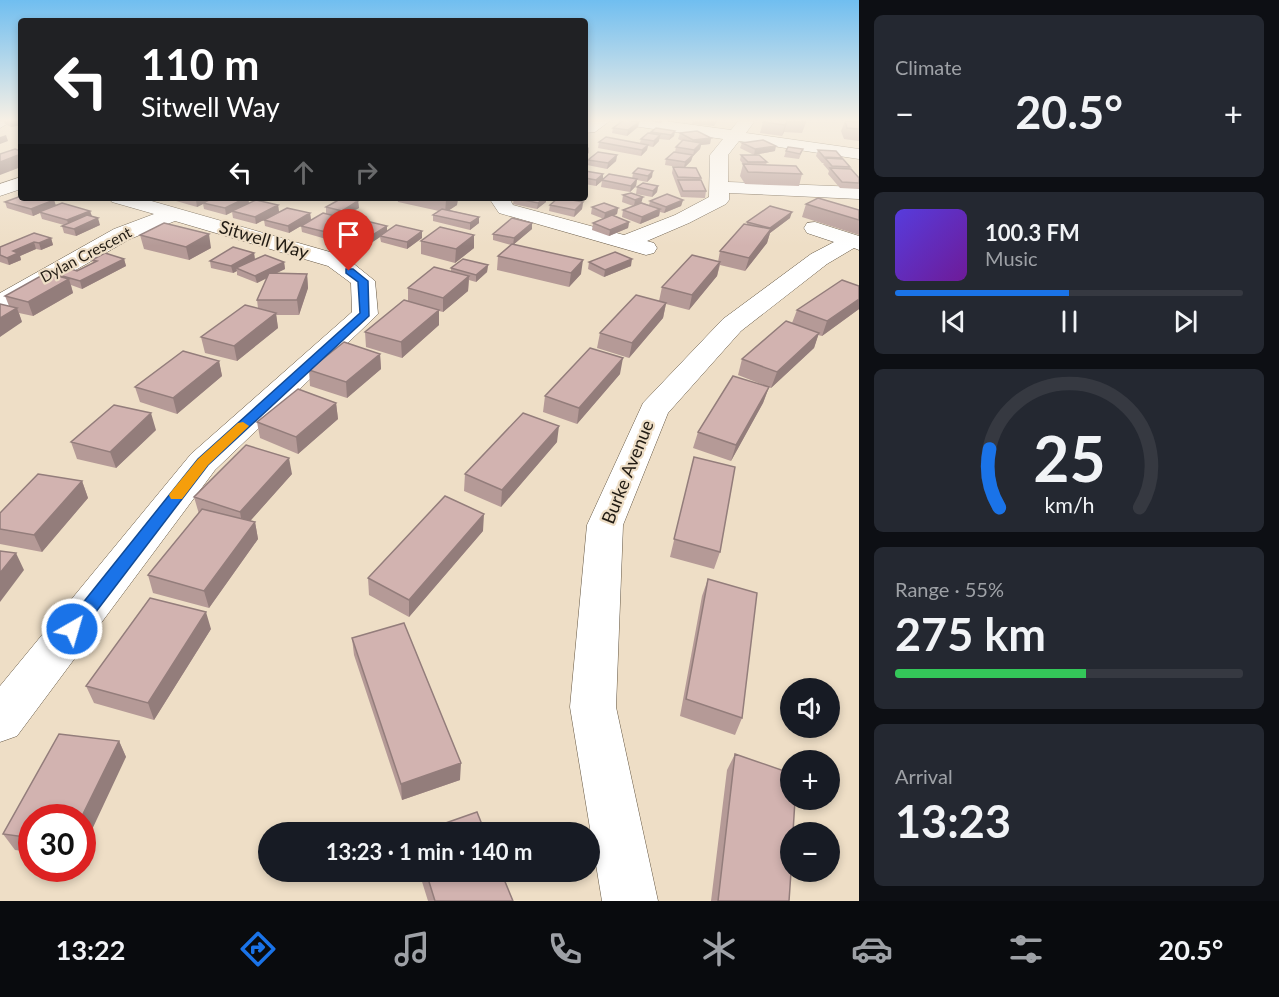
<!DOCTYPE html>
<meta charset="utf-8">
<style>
body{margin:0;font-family:Lato,sans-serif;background:#242831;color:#f1f3f6;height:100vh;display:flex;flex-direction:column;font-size:22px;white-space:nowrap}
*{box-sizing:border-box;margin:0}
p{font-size:20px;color:#9ea1a6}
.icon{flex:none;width:33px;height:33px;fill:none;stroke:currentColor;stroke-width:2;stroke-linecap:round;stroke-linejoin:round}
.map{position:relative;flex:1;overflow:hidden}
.side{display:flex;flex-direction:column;gap:15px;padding:15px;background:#0d0f14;width:420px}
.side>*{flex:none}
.top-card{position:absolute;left:18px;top:18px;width:570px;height:183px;border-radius:6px;box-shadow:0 3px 9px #0003;background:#202124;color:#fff;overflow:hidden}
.fabs{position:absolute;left:780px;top:678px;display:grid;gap:12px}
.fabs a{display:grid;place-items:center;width:60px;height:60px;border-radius:50%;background:#171b24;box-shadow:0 3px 9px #0003;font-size:30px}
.speed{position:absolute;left:18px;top:804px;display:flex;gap:12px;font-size:30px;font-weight:700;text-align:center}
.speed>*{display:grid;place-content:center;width:78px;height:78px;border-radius:50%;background:#171b24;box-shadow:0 3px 9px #0003;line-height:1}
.speed .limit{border:9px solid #d22;background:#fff;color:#111}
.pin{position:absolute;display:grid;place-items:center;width:51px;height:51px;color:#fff;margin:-62px -26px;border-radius:50% 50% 50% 0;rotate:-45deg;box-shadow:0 0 6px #0007}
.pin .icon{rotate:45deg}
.me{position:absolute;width:66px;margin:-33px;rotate:38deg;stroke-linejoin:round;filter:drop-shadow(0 0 4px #0008)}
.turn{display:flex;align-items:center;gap:21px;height:126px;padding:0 24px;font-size:27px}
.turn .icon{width:78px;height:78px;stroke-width:2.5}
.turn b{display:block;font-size:42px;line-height:51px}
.lanes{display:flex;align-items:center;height:57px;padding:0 24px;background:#0003;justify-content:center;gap:30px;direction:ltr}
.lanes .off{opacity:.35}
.big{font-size:45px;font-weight:700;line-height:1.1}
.side .widget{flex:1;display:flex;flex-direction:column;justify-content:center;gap:9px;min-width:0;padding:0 21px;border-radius:9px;background:#242831}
.side .dial{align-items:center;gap:0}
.dial svg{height:156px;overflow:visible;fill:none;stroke:#363941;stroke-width:7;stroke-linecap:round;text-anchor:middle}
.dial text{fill:#f1f3f6;stroke:none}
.song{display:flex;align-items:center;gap:18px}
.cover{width:72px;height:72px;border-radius:9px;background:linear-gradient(135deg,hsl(250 70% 55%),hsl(280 70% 35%))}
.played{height:6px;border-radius:3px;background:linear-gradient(90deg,#1a73e8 50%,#363941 50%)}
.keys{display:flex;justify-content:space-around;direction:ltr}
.heat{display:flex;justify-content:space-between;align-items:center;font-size:33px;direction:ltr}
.charge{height:9px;border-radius:4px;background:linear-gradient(90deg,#34c759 55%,#363941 0)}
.trip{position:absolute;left:258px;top:822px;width:342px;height:60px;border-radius:30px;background:#171b24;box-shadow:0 3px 9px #0003;font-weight:700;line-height:60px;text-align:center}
.dock{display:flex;height:96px;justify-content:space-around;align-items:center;background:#090b0e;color:#9ea1a6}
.dock .icon{width:42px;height:42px}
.dock .on{color:#1a73e8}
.dock b{font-size:27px;color:#f1f3f6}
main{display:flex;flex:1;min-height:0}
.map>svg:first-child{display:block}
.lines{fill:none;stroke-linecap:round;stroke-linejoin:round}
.minor-casing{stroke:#645642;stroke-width:1}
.minor{fill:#fff;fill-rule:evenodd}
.wall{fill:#b59a97}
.shaded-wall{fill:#937d7b}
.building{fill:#d2b3b0;stroke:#937d7b;stroke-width:1.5}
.route{fill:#1a73e8;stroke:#114b97;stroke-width:1.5}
.slow{fill:#f59e0b}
.labels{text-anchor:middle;stroke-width:4.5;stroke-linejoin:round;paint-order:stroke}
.far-street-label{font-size:15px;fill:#211b13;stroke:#eedec6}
.street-label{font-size:18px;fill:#211b13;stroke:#eedec6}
</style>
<main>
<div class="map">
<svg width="859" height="901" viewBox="0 0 859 901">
<rect width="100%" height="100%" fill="#eedec6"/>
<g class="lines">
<defs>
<path id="minor" d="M0 120H14L0 128Z
M593 120H611L595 132 585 133V125Z
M618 120H657L731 130 739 120H752L754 122 746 133 859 149V159L739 141 728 155V182L859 187V199L729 193V200L726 204 689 223 647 241 654 243 657 248 654 253 646 255 499 213 489 198H509L513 205 624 235 675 215 709 197 710 155 723 139 626 125Z
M21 177V189L0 196V184Z
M109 198H141L344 256 375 281 378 314 215 470 17 736 0 742V686L191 454 352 312 351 283 328 266 175 221 130 239 9 308 0 311V293L114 229 154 214 112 202Z
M815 222 859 236V250L854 248 827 264 741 331 668 413 623 525 616 707 658 901H602L570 707 587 525 643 403 723 319 811 254 834 242 807 233 804 228 807 223Z"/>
</defs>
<use href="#minor" class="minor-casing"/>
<use href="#minor" class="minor"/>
</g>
<path class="wall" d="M3 120H21V125L11 127 5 124Z
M648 120H664L661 123 648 121Z
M693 120H718L714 126 692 124Z
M807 120 802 133 784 132 782 136 760 133 763 122Z
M845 121 859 122V141L844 139 841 131Z
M639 122 638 127 627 136 612 133 613 128Z
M675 131 674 136 669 140 659 139V141L653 147 648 146 647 150 641 156 598 148 599 142 640 143 641 139 651 134V132Z
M680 133 711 138 710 144 701 145 700 149 693 156 691 161 685 167 701 178 700 180 706 191 705 198 681 197 672 173 673 167H678L665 165 666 159 675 152 676 147 682 141 678 139Z
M742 143 775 151 754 155 740 148Z
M803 149 799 159 784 157 786 151Z
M818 150 842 158V159L850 167V169L859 178V189L840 188 828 174 829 171 823 164 824 163H822L816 156Z
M617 155 616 161 607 169 587 165 588 160Z
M741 155 767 162 766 165 802 174 799 186 745 184 740 176 743 164 740 160Z
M585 171 603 174V180L632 179 633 173 652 177 647 182 637 180 636 186 630 192 601 187 602 181 596 186 585 184Z
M658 186 657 192 652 197 636 194 637 187Z
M623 195 649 205 650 201 683 200 681 206 664 213 660 212 659 216 640 224 622 217 623 210 633 206 622 202Z
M175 198H248L249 203 278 205 279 212 256 224 233 218 232 212 226 215 204 209 203 204 197 207 176 201Z
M397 198H458L457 205 449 210 479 217V223L470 230 433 221V215L439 211 398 202Z
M514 198H546V202L537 209 513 204Z
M54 200 56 206 90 211 92 216 100 225 76 236 64 233 62 226 64 225 42 219 40 213 33 216 7 208 5 202Z
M358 201 359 208 342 217 326 214V207Z
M583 202 582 209 574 217 549 211 550 205Z
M806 204 859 210V235L802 217Z
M592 207 618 208 617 214 613 216 629 222 628 228 609 236 592 230 593 223 604 219 591 214Z
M310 213 311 220 348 226H387V231H422V238L407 249 381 242 380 237 368 245 339 238V231L326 239 302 232 301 226 289 233 265 226 264 220Z
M790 218 770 233 767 243 745 271 720 265 717 276 689 310 666 304 663 318 629 358 597 348 600 333 659 301 662 287 718 262 720 251 747 224V222Z
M532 229 514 244 581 274 569 287 497 270 498 256 511 245 493 240V234Z
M140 235 211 248 189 260 144 249Z
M474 235V248L455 263 421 254V241Z
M51 238 53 245 41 250 36 249 20 256 21 260 9 265 0 262V247Z
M254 253 255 260 284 262 285 269 276 273 307 274 308 288 299 315H276L278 328 237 361 205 353 201 337 258 308 257 300 267 278 257 283 237 275V271L233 273 211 268 210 261Z
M124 259 126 266 82 289 71 285 73 293 33 316 19 313 22 322 9 306 5 296 60 277 59 275 77 271 93 263 92 260Z
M589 262 631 266 604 277 588 269Z
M488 265 487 272 476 282 469 280 468 291 443 312 439 311V325L402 358 366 347 365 332 408 302V288L451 272V268Z
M859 286V309L822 336 818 335 814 348 771 388 738 375 742 359 792 323 797 310Z
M380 354 381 369 347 398 310 386 309 370Z
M219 361 222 376 177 414 140 402 135 387Z
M620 374 577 424 543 412 545 396Z
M769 387 763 403 731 461 693 448 698 432Z
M336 403 338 419 298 454 260 438 257 422Z
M156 430 116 468 77 459 71 442Z
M557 442 501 507 464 491 465 474Z
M694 457 720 552 714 569 670 557Z
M292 474 250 521 255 522 258 539 209 608 153 593 148 575 199 514 194 497Z
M82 481 88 498 42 552 0 544V513Z
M483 531 409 617 369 595 368 578Z
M708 579 742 718 735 735 680 716 702 596Z
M211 629 154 720 94 703 86 686Z
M352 638 460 780 402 800 354 655Z
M119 741 126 757 32 818V852L15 850 3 834Z
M735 754 789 901H711L727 770Z
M419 872H501L513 901H428Z"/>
<path class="shaded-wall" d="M17 120H21V125L11 127 9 122Z
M639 122 638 127 627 136 628 130Z
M787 122 784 132 782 136 785 125Z
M675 131 674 136 669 140 671 135Z
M6 135 8 141 0 144V137Z
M660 135 659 141 653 147 654 141Z
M711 138 710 144 701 145 700 149 693 156 694 150 692 146 693 140Z
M648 145 647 150 641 156 642 150Z
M776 146 775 151 754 155 755 149Z
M589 147V153L585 156V151Z
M21 154V167L0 175V162Z
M617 155 616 161 607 169 608 163Z
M693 155 691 161 684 168 685 162Z
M653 171 652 177 647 182 648 176Z
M603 174V180L596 186V180Z
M637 179 636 186 630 192 631 186Z
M658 186 657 192 652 197 653 191Z
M643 197 641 204 634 206 635 200Z
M201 198H216L203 203V204L197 207 196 200Z
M246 198H248L249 204 226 215 225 208Z
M449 198H458L457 205 445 213 446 200Z
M544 198H546V202L537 209 538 203Z
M54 200 56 206 33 216 31 209Z
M683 200 681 206 664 213 666 207Z
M358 201 359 208 342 217V211Z
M583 202 582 209 574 217 575 210Z
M278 205 279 212 256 224 255 217Z
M618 208 617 214 604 219 605 213Z
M660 209 659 216 640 224 642 217Z
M90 211 92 217 69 227 67 220Z
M792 212 790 218 770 233 767 243 745 271 749 258 768 234 770 228Z
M310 213 311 220 289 233 288 226Z
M479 217V223L470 230V223Z
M98 218 100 225 76 236 74 229Z
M347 219 348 226 326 239V232Z
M629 222 628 228 609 236 610 230Z
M532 223V229L513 245 514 238Z
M387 226V233L380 236V237L368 245V238Z
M422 231V238L407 249V242Z
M209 234 211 248 189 260 186 247Z
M474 235V248L455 263 456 249Z
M51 238 53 245 41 250 39 243Z
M34 242 36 249 20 256 21 260 9 265 7 258 13 251Z
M254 253 255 260 236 268 237 271 233 273 231 266Z
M124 259 126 266 82 289 80 281Z
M632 259 631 266 604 277 605 270Z
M583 260 581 274 569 287 571 273Z
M284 262 285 269 257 283 255 276Z
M720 262 717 276 689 310 692 295Z
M488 265 487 272 476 282V275Z
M307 274 308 288 299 315 297 300Z
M469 276 468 291 443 312V298Z
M69 279 73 293 33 316 28 302Z
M859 299V309L822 336 827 321Z
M666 303 663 318 629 358 632 343Z
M17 308 22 322 0 337V318Z
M439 310V325L402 358 401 342Z
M276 313 278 328 237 361 234 346Z
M819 333 814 348 771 388 777 372Z
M380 354 381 369 347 398 346 382Z
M623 358 620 374 577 424 579 408Z
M219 361 222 376 177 414 173 398Z
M769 387 763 403 731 461 736 445Z
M336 403 338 419 298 454 296 437Z
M151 413 156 430 116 468 110 452Z
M559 426 557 442 501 507 502 490Z
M289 458 292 474 243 529 240 512Z
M82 481 88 498 42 552 34 535Z
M484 514 483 531 409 617V600Z
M255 522 258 539 209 608 204 591Z
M16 553 24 570 0 602V573Z
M206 612 211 629 154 720 148 703Z
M119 741 126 757 82 851V818H81Z
M461 763 460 780 402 800 401 784Z"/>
<path class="building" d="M624 120H627L639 122 628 130 613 128Z
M765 120H806L805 122H787L785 125 763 122Z
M845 121 859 122V129L847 128Z
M656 128 675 131 671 135 651 132Z
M697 131 711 138 693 140 680 133Z
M648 133 660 135 654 141 641 139Z
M606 137 648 145 642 150 599 142Z
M683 140 701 143 694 150 676 147Z
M763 140 776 146 755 149 742 143Z
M788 147 803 149 800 154 786 151Z
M15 149 21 151V154L0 162V154Z
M818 150 836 151 842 158 824 157Z
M598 152 617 155 608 163 588 160Z
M674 152 693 155 685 162 666 159Z
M741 155H759L767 162H748Z
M825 158 843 159 850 167 832 166Z
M743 164 796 166 802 174 748 172Z
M673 167 696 168 701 178 678 177Z
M638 168 653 171 648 176 633 173Z
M830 168 851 169 859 178V183L842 182Z
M585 171 603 174 596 180 585 178Z
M609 174 637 179 631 186 602 180Z
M678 180H701L706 191H683Z
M643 183 658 186 653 191 637 187Z
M631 193 643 197 635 200 623 195Z
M667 194 683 200 666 207 650 201Z
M21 196V198H46L54 200 31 209 5 202Z
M186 198H201L196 200Z
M213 198H246L225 208 203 203Z
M342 198 358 201 342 211 326 207Z
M436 198H449L446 200Z
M514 198H544L538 203Z
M558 198H561L583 202 575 210 550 205Z
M818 198 859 210V220L806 204Z
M256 200 278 205 255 217 232 211Z
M62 203 90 211 67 220 39 212Z
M604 203 618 208 605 213 592 207Z
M641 203 660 209 642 217 623 210Z
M770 206 792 212 770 228 747 222Z
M287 208 310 213 288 226 264 220Z
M442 209 479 217 470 223 433 215Z
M323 213 347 219 326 232 301 226Z
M87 215 98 218 74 229 62 226Z
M612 215 629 222 610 230 593 223Z
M512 218 532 223 514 238 493 234Z
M358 219 387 226 368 238 339 231Z
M164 223 209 234 186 247 140 235Z
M744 224 771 229 749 258 720 251Z
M396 225 422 231 407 242 380 236Z
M440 227 474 235 456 249 421 241Z
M34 233 51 238 39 243 34 242 13 251 18 253 7 258 0 255V247Z
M512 244 583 260 571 273 498 256Z
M233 247 254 253 231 266 210 261Z
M615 252 632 259 605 270 589 262Z
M105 253 124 259 80 281 59 275 71 269 77 271 97 261 92 260Z
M265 255 284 262 255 276 236 268Z
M692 255 720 262 692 295 662 287Z
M463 259 488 265 476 275 451 268Z
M434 267 469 276 443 298 408 288Z
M46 273 69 279 28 302 5 296Z
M269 273 307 274 297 300H257Z
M842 280 859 286V299L827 321 797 310Z
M636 295 666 303 632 343 600 333Z
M404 300 439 310 401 342 365 332Z
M0 304 17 308 0 318Z
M245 305 276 313 234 346 201 337Z
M786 321 819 333 777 372 742 359Z
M344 342 380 354 346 382 309 370Z
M590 348 623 358 579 408 545 396Z
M183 351 219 361 173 398 135 387Z
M733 376 769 387 736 445 698 432Z
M298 389 336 403 296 437 257 422Z
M114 405 151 413 110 452 71 442Z
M523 413 559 426 502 490 465 474Z
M246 445 289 458 240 512 194 497Z
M694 457 735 467 720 552 674 539Z
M38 474 82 481 34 535 0 529V513Z
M445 496 484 514 409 600 368 578Z
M202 509 255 522 204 591 148 575Z
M0 551 16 553 0 573Z
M708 579 757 593 742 718 686 699Z
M150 598 206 612 148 703 86 686Z
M404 623 461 763 401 784 352 638Z
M59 734 119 741 81 818H32V838L3 834Z
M735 754 790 773V800H795L793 832H790L791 872 789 901H718Z
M477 812 485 832H420Z
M426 872H501L513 901H435Z"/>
<linearGradient id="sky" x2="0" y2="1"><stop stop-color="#70bef0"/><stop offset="0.49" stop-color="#f7f0e5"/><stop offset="1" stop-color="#f7f0e5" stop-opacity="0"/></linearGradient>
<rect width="859" height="246" fill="url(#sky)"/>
<path class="route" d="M346 269H353L368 281 369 316 208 465 79 634 72 636 66 634 64 629 66 624 198 459 360 313 358 282 346 273Z"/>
<path class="slow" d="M243 422 249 426 247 428 208 465 182 499H171L169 495 171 492 198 459 238 423Z"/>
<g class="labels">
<g class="far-street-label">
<text transform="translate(86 255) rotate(-28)" y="5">Dylan Crescent</text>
</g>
<g class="street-label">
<text transform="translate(264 240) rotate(17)" y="6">Sitwell Way</text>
<text transform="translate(628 472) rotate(-68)" y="6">Burke Avenue</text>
</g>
</g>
</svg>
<div class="fabs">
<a><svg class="icon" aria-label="sound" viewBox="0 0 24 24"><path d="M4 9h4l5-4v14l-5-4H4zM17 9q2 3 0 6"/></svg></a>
<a>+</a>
<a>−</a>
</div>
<div class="speed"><div class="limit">30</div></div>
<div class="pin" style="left:349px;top:271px;background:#d93025"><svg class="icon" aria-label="arrive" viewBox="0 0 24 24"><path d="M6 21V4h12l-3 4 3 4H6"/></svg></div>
<svg class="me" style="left:72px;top:629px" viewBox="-20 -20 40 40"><circle r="17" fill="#1a73e8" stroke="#fff" stroke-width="3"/><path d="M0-11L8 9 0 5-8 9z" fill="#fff"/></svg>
<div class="trip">13:23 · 1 min · 140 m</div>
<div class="top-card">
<div class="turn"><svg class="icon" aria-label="left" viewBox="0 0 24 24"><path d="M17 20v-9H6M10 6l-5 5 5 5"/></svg><div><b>110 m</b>Sitwell Way</div></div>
<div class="lanes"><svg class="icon" aria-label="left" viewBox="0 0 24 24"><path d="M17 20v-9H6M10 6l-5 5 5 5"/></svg><svg class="icon off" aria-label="ahead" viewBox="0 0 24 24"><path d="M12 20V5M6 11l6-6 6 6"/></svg><svg class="icon off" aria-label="right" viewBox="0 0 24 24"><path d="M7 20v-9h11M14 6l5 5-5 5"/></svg></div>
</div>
</div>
<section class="side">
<div class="widget"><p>Climate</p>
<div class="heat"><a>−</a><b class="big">20.5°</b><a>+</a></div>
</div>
<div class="widget">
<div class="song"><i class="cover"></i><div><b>100.3 FM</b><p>Music</p></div></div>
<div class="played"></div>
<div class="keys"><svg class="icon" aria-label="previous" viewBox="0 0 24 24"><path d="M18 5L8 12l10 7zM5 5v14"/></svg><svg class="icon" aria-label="pause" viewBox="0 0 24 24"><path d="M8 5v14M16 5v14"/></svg><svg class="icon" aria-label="next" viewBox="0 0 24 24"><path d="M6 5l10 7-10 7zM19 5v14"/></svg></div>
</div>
<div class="widget dial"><svg viewBox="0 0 100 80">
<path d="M14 69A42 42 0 1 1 86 69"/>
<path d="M14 69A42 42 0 0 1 9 39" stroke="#1a73e8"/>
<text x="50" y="56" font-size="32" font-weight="700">25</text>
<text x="50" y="72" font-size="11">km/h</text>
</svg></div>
<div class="widget"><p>Range · 55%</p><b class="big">275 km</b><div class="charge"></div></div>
<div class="widget"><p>Arrival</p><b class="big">13:23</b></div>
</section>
</main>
<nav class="dock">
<b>13:22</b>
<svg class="icon on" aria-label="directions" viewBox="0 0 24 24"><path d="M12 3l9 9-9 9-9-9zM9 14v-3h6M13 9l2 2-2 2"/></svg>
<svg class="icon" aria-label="music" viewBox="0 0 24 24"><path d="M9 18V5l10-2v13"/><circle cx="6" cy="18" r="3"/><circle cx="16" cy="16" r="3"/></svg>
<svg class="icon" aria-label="phone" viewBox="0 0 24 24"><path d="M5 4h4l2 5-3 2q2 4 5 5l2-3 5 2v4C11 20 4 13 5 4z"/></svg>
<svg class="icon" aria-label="climate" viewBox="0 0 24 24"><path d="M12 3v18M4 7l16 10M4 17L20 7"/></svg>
<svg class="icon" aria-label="car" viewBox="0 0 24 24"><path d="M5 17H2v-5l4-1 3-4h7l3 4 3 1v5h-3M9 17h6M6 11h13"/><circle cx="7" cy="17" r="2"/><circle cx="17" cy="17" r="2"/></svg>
<svg class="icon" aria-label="filters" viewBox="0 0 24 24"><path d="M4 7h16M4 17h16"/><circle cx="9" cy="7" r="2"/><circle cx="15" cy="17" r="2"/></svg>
<b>20.5°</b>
</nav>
